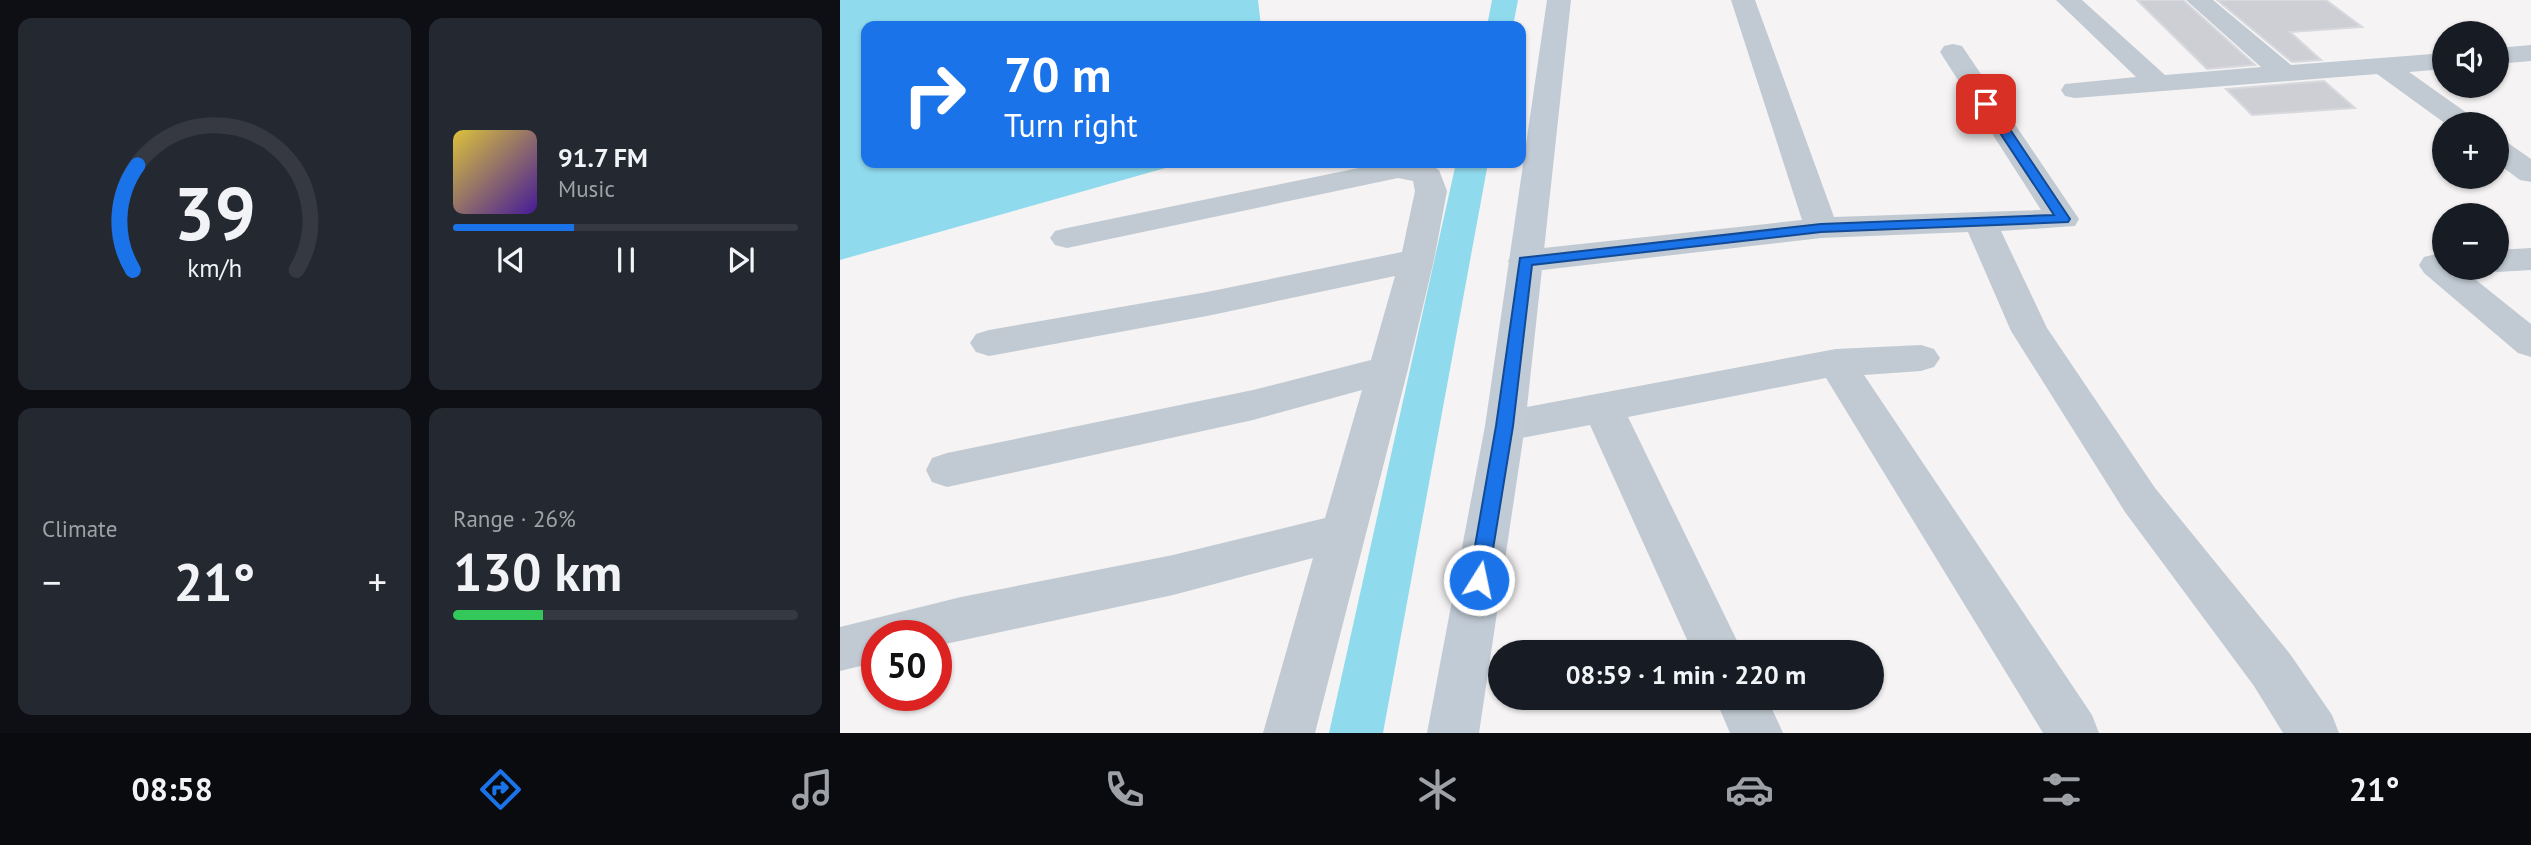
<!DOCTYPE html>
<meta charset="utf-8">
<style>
body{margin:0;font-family:"PT Sans",sans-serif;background:#242831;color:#f1f3f6;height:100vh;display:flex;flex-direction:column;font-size:26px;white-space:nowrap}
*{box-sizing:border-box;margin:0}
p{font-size:23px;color:#9ea1a6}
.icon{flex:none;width:38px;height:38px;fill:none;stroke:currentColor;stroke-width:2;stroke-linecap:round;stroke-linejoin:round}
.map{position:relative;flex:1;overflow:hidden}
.drawer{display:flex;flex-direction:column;gap:18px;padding:18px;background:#0d0f14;width:840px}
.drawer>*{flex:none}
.top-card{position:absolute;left:21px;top:21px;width:665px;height:147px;border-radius:14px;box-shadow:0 2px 5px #0004;background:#1a73e8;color:#fff;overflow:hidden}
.controls{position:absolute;left:1592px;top:21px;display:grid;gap:14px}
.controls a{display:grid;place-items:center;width:77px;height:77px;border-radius:50%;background:#171b24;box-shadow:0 2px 5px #0004;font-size:35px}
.speed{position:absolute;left:21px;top:620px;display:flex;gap:14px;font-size:35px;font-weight:700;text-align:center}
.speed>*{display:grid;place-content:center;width:91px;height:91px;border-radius:50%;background:#171b24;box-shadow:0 2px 5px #0004;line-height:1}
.speed .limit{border:10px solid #d22;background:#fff;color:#111}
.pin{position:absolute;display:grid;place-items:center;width:60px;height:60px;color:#fff;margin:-30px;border-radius:14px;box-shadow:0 4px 10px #0006}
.me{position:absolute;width:77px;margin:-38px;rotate:10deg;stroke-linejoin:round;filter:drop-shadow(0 0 5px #0008)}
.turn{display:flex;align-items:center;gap:24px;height:147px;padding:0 28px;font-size:32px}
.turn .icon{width:91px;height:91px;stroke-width:2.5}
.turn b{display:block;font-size:49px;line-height:60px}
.big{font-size:52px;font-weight:700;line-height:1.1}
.drawer .tile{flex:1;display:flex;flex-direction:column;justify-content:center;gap:10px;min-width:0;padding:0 24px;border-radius:14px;background:#242831}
.drawer .dial{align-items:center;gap:0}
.dial svg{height:182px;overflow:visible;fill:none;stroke:#363941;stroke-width:7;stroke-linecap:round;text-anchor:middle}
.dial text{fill:#f1f3f6;stroke:none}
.song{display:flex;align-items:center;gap:21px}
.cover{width:84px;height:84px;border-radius:10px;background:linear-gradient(135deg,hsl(50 70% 55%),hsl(260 70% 35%))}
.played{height:7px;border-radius:4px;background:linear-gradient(90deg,#1a73e8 35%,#363941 35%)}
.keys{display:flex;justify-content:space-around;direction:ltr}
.heat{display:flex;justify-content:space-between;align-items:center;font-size:38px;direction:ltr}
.charge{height:10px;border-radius:5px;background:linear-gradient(90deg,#34c759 26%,#363941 0)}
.drawer .tiles{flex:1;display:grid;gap:18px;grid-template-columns:repeat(2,1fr)}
.trip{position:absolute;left:648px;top:640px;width:396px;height:70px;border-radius:35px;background:#171b24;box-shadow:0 2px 5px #0004;font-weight:700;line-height:70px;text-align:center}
.menu{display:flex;height:112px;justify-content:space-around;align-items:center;background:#090b0e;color:#9ea1a6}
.menu .icon{width:49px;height:49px}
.menu .current{color:#1a73e8}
.menu b{font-size:32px;color:#f1f3f6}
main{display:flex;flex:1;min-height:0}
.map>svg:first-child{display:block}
.water{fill:#90daee}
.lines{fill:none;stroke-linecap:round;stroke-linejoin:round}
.canal{fill:#90daee;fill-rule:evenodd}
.building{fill:#cdcfd5;stroke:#d7d9de;stroke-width:2}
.street{fill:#c1cad2;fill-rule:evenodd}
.secondary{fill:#c1cbd6;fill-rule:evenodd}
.route{fill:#1a73e8;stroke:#114b97;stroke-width:2}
</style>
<main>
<section class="drawer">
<div class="tiles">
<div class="tile dial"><svg viewBox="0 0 100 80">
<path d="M14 69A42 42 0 1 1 86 69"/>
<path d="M14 69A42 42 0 0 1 16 23" stroke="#1a73e8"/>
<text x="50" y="56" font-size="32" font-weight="700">39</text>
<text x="50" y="72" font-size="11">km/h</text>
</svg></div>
<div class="tile">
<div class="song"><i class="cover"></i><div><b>91.7 FM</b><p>Music</p></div></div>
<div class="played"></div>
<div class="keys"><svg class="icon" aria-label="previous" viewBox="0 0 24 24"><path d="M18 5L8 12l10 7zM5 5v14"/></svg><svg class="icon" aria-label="pause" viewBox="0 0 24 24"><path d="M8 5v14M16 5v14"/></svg><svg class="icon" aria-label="next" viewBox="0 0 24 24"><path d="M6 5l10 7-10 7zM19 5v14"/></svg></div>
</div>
<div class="tile"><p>Climate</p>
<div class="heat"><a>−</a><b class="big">21°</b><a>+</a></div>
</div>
<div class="tile"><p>Range · 26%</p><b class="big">130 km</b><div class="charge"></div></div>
</div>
</section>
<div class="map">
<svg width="1691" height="733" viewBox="0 0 1691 733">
<rect width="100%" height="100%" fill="#f5f3f3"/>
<path class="water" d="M0 0H418L421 26H26V163H343L0 260Z"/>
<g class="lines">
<path class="canal" d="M652 0H678L673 26H647Z
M616 163H648L543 733H489Z"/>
</g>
<path class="building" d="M1297 0H1343L1415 65 1367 69Z
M1377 0H1486L1522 27 1450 32 1481 60 1452 62Z
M1484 81 1515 108 1412 115 1386 89Z"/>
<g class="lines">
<path class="street" d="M891 0H915L994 217 1201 210 1100 52 1104 46 1113 44 1122 46 1239 219 1235 226 1161 231 1207 328 1315 488 1450 654 1492 715 1499 733H1443L1414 686 1285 512 1171 331 1128 232 981 238 685 272 673 269 668 261 673 253 685 250 962 220Z
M1216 0H1242L1325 75 1421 67 1346 0H1373L1451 65 1605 53V69L1569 72 1634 118 1639 124H1606L1537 74 1235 98 1225 96 1221 90 1225 84 1296 77Z
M1691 45V61L1657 64V48Z
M1657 140 1668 143 1691 159V182L1680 180 1657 163Z
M543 163H587L599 170 607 191 594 260 568 369 475 733H423L473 558 333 595 96 646V635H37V662L0 671V627L121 597 333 555 485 518 522 390 413 420 107 487 92 482 86 470 92 458 107 453 413 390 531 360 555 276 367 316 149 356 136 352 130 343 136 334 149 330 367 292 562 252 575 191 573 181 558 178 227 248 215 245 210 238 215 231 227 228Z
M1691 248V270L1657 272 1644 268H1657V250Z
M1596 254 1605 256V268H1621L1691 324V357L1678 353 1584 273 1579 265 1584 257Z
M1081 345 1094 349 1100 358 1094 367 1081 371 1024 375 1252 715 1259 733H1203L986 378 788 417 903 653H853L750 425 665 441 651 437 645 426 651 415 665 411 996 349Z
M875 698H927L943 733H890Z"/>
<path class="secondary" d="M707 0H731L685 426 639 733H587L645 426Z"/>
</g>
<path class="route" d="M1146 100 1151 101 1230 219 1228 222 981 232 692 265 673 426 648 580 646 585 639 588 632 585 629 580 656 426 680 258 981 224 1214 215 1141 104Z"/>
</svg>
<div class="controls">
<a><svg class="icon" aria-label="sound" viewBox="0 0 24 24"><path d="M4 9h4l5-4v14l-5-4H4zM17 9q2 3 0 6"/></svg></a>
<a>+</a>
<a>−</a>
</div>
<div class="speed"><div class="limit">50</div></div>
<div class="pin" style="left:1146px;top:104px;background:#d93025"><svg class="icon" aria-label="arrive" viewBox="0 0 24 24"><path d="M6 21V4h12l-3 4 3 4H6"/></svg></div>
<svg class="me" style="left:639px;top:580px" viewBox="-20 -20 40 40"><circle r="17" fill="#1a73e8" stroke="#fff" stroke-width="3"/><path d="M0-11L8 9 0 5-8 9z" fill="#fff"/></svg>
<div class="trip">08:59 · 1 min · 220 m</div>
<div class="top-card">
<div class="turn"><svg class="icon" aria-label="right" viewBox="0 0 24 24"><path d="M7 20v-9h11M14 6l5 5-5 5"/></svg><div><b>70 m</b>Turn right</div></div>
</div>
</div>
</main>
<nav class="menu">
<b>08:58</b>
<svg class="icon current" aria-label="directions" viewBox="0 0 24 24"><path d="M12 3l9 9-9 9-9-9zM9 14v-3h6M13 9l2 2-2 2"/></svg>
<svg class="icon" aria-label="music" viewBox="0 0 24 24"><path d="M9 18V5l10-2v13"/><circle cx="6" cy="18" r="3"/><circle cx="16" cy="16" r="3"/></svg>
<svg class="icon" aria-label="phone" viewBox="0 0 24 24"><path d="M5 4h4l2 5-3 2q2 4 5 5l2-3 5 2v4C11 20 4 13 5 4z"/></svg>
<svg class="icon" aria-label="climate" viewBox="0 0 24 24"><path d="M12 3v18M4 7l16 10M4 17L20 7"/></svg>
<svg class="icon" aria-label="car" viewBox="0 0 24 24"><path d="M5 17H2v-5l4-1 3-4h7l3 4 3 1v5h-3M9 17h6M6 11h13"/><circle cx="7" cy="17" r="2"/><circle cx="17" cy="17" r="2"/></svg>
<svg class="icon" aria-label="filters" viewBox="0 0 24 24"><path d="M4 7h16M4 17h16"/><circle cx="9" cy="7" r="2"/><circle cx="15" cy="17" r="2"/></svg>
<b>21°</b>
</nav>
